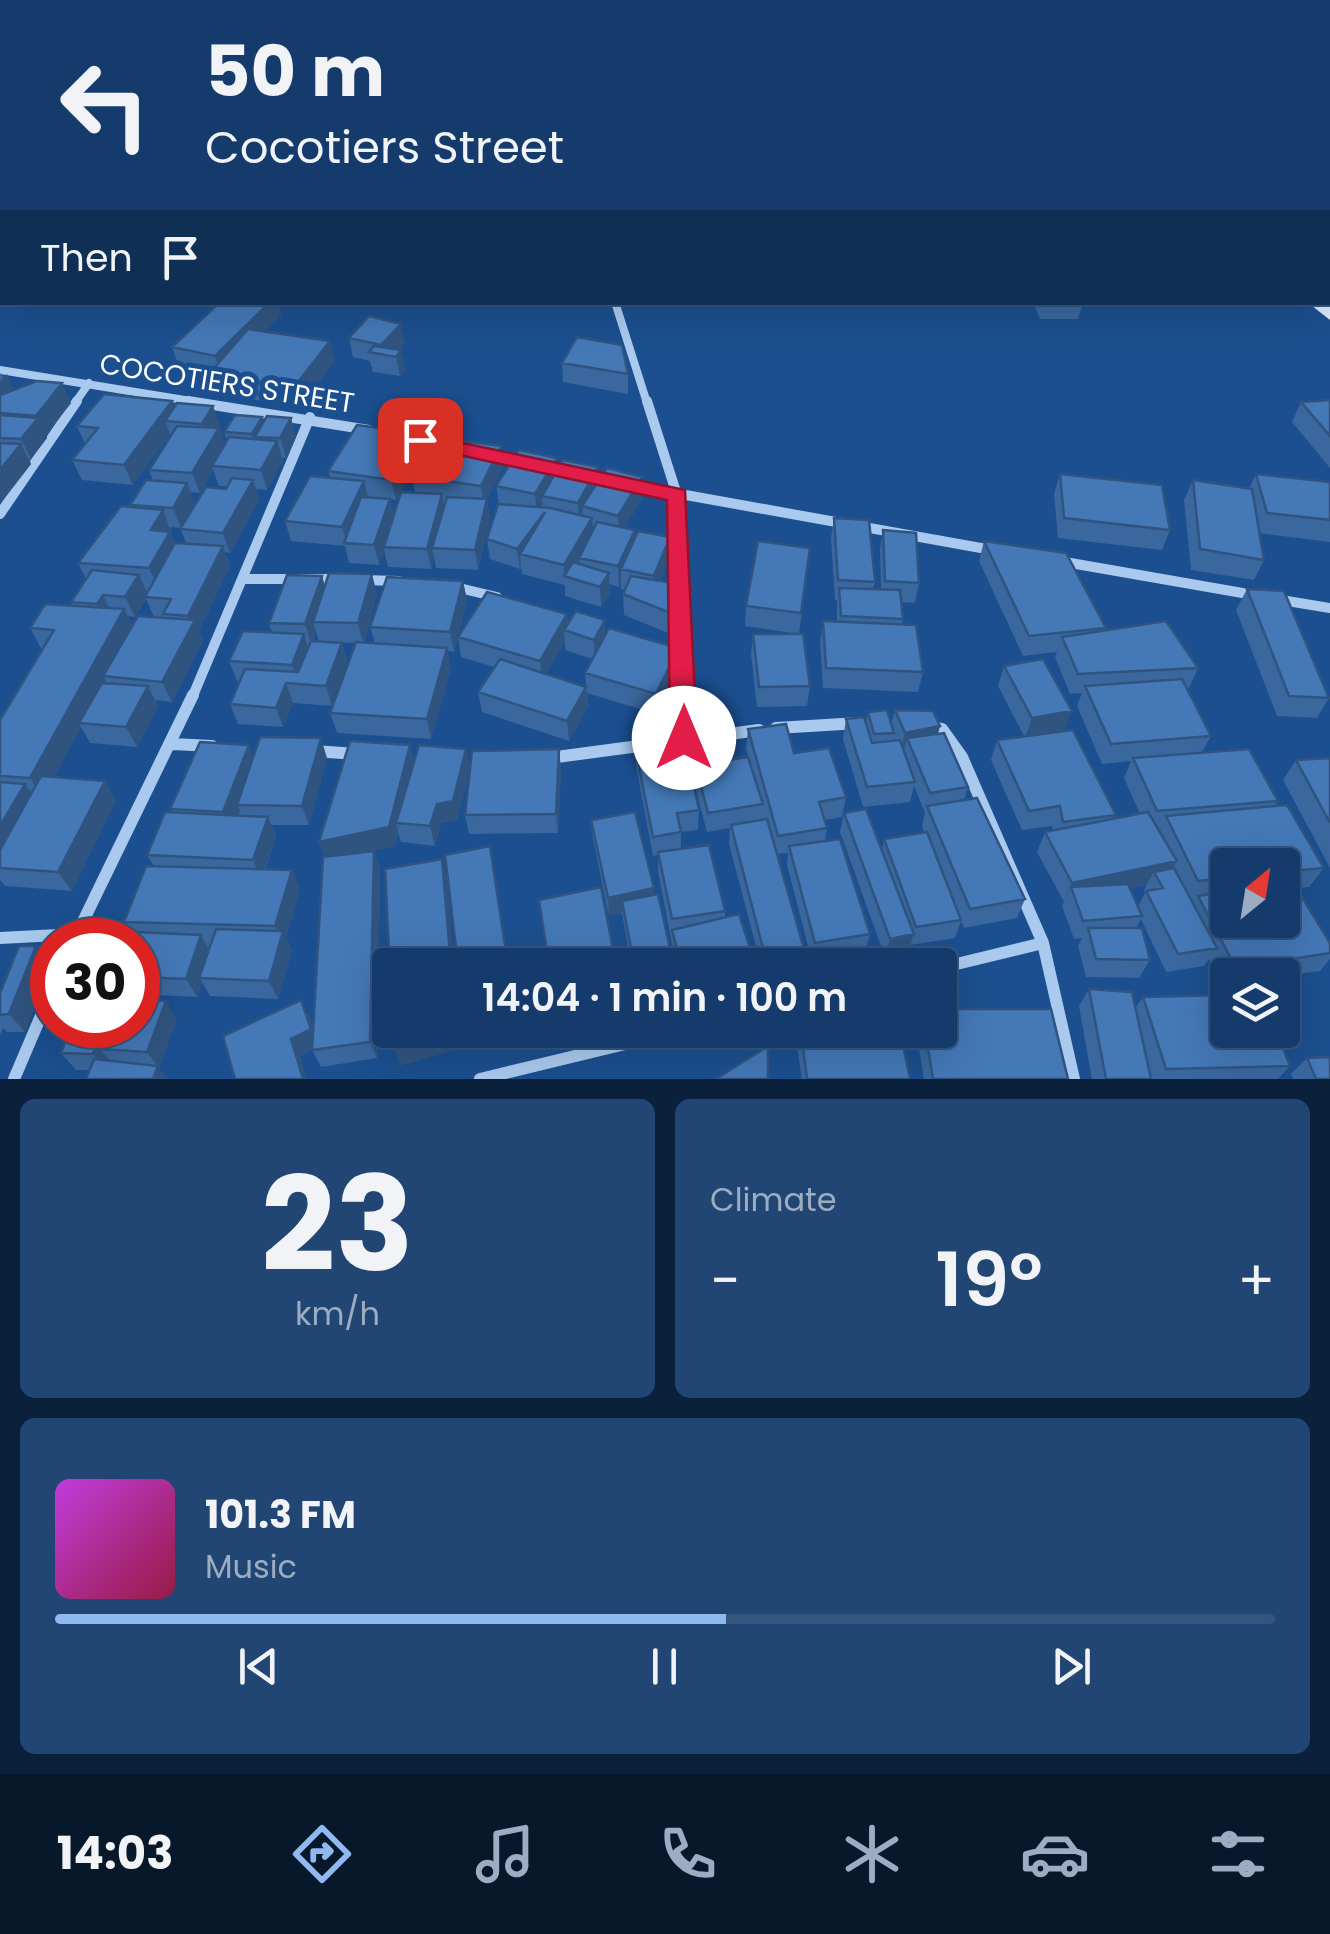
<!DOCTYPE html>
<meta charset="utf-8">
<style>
body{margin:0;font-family:Poppins,sans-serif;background:#214673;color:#f1f3f6;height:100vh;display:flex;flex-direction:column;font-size:38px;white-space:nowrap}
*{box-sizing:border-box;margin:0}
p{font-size:32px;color:#9dadc1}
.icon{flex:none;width:55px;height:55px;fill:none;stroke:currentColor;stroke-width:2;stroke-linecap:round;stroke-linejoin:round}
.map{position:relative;height:1079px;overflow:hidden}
.drawer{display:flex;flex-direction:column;gap:20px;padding:20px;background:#0b203b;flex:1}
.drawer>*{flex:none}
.guide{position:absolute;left:0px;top:0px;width:1330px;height:305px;box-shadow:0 10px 40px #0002,0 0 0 2px #33557e;background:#143b6b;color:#f1f3f6;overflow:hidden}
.needle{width:65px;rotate:30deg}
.tools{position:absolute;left:1210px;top:848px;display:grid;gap:20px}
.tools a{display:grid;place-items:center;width:90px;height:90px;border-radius:10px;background:#143b6b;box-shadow:0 10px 40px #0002,0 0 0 2px #33557e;font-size:50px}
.speed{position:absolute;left:30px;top:918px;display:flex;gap:20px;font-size:50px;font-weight:700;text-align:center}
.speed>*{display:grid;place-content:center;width:130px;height:130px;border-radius:50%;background:#143b6b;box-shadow:0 10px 40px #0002,0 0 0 2px #33557e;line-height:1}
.speed .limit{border:15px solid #d22;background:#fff;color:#111}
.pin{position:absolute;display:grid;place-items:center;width:85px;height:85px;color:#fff;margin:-42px;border-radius:20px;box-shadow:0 5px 15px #0006}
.me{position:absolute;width:110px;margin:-55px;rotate:0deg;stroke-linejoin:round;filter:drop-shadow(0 0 8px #0008)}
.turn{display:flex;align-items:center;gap:35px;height:210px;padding:0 40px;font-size:45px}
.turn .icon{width:130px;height:130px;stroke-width:2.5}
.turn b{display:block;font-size:70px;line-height:85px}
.then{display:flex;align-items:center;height:95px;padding:0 40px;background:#0003;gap:20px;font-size:38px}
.big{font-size:75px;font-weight:600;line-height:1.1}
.drawer .widget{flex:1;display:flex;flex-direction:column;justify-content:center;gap:15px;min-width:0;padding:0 35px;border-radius:15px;background:#214673}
.drawer .dial{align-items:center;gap:0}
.dial b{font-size:130px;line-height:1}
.song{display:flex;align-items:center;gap:30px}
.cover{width:120px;height:120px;border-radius:15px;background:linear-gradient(135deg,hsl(290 70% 55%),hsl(340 70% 35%))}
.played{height:10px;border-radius:5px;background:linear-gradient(90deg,#90b9f0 55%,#33557e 55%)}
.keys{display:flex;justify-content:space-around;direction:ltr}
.heat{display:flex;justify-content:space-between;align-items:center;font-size:55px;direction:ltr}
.drawer .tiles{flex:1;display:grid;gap:20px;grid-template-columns:1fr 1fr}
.widget:last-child{grid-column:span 2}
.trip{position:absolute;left:372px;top:948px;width:585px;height:100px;border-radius:10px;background:#143b6b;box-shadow:0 10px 40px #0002,0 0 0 2px #33557e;font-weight:600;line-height:100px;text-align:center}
.tabs{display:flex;height:160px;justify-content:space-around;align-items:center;background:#08182b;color:#9dadc1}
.tabs .icon{width:70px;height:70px}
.tabs .selected{color:#90b9f0}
.tabs b{font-size:45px;color:#f1f3f6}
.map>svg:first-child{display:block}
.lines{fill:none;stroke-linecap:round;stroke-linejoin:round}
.minor-far2{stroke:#a9c9ee;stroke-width:8}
.minor-far1{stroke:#a9c9ee;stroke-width:10}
.minor{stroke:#a9c9ee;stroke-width:12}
.secondary{fill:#d6e6fa;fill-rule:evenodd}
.wall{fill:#3a679d;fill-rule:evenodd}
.shaded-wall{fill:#305480}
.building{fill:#4478b7;stroke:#305480;stroke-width:2.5}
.route{fill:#e11d48;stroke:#92132f;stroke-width:2.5}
.labels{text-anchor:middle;stroke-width:10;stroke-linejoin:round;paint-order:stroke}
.street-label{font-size:28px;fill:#fff;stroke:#1b4f8f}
</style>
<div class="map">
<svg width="1330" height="1079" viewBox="0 0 1330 1079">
<rect width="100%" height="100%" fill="#1b4f8f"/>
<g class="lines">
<path class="minor-far2" d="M615 302 647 403
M0 370 203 403
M75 403 89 383"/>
<path class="minor-far1" d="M188 401 369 430
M647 401 677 495 683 698
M630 485 992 550
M0 514 77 401
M1059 561 1254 595
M242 579H339
M361 580 399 581
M455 587 497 597
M1275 599 1330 608
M192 698 310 417"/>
<path class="minor" d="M683 695 684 738
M930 726 942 729 962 757 1043 943 1074 1079
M776 728 859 723
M173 744 212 746
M314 751 357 754
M549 758 759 730
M0 938 77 934
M74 940 193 695
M940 968 1043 943
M14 1079 52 990
M480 1079 683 1030"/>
<path class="secondary" d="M980 0H992L993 2H982Z
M1307 302H1325L1330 307V320Z"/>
</g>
<path class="wall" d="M514 0H550V2H514Z
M998 0H1060L1059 2H1001Z
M1152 0H1214L1213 2H1151Z
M1214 0H1266V2H1218Z
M1329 15 1330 51H1328V19Z
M1328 172H1330V210H1328Z
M220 302H278L281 315 265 331 335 360 299 407 215 393 209 373 179 367 172 347Z
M1033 302H1083L1078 319H1040Z
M349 338 405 343 398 350 405 370 400 376 373 372 370 361 353 357Z
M562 363 628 374V394L563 382Z
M0 373 14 390 71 403 46 435 47 438 31 459H29L31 464 0 504Z
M1330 400V468L1292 422 1301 402Z
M174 407 220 426 219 428 225 444 227 440 224 432 262 417 264 421 291 418 296 437 286 458H282L283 461 267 490 256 489 259 500 230 553 225 552 230 566 199 630 203 640 172 702 155 700 158 706 137 747 90 743 81 727 54 777 116 800 72 891 5 886 0 880V720L43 648H41L30 628 73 606 71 602 86 579 78 563 131 507 130 505 153 481 149 470 171 436 170 434 133 485 82 480 72 460 85 444 77 426ZM213 470 219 486H227L188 516 191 492 200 493ZM171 527 180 528 186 543H175L170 532ZM146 599 154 617 132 626 128 616 135 617Z
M418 433 422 453 396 500 390 499 394 515 415 493 412 476 503 466 487 500 490 519 478 570 436 568 434 557 431 569 388 567 384 550 379 565 349 563 345 546 291 541 285 521 330 477 328 471Z
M558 469 599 481 643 497 624 528 635 530V536L670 537V557L660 581 678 584V604L668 633 624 615 623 594 625 590 621 589V582L619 587 609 584 610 593 601 607 565 596V585L522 574 521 567 520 569 490 559 487 539 499 504 496 486Z
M1060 474 1170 530 1162 550 1058 538 1054 494Z
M1256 474 1330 482V542L1259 533 1264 560 1254 580 1191 570 1184 500 1193 480 1249 489Z
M834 518 875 582 873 589 881 590 880 550 883 530 919 583 915 603 901 602 903 619 902 625 923 672 918 692 823 688 820 642 823 621 837 622V600H835L831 538Z
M984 541 1106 628 1105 630 1198 668 1189 688H1186L1211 736 1202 752 1278 801 1274 806 1324 868 1309 887 1297 888 1330 943V959L1320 971 1282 976V975H1228V985H1223L1209 959 1204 966 1166 972 1141 919 1136 928 1150 960 1139 978 1086 977 1078 946 1082 938 1074 939 1062 906 1064 902 1037 852 1045 832 1053 831 1052 826 1022 830 991 760 997 740 1024 736 998 686 1004 666 1064 731 1116 815 1114 819 1140 814 1124 778 1131 761 1102 764 1077 706 1082 693 1070 694 1055 657 1057 652 1023 656 979 561ZM1228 865H1282V920H1228ZM1147 884 1144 890 1145 893 1138 906 1130 888Z
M810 548 799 634 745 626 746 606Z
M463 581 467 601 458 637 567 614 568 623 606 633 678 648V668L656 714 587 693 588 707 569 741 482 712 478 692 494 667 461 657 458 637 454 652 447 651 451 668 431 739 337 733 330 713 356 643 325 642 342 643 348 664 332 706 293 703 283 727 238 724 230 704 239 681H237L229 661 272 633 269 623 325 586 377 594 364 642 375 643 370 627ZM316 631 319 642 313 641ZM565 642V650L592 659 585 673 586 687 546 674Z
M1247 589 1329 698 1317 718 1277 716 1236 610Z
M753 634 810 686 807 706 757 707 751 654Z
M895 710 938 734 968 787 964 800 1025 899 1017 918 964 928 961 921 955 938 910 945 908 952 885 957 840 832 844 813 882 850 884 839 924 832 922 826 925 813 914 786 910 802 863 807 843 739 846 719 866 723 868 712 891 725Z
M748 729 794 753 846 797 842 817 825 820 827 828 825 841 870 934 865 953 812 961 787 865 788 853 777 854 804 949 801 965H761L729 844 730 828 707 832 690 767 691 748 714 762 748 757 746 749Z
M410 745 414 761 466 749 470 769 457 820 441 823 435 846 401 842 398 832 395 846 371 851H374L380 870 377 1058 321 1067 312 1050 300 1056 235 1079 310 1017 313 1029 325 857Z
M635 747 666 766 699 810 698 830 681 832V849L725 911V918L754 965H676L658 871V855L653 856 636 766Z
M254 756 327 758 309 825H271L276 836 265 870 300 889 286 937 292 950 278 999 210 996 202 982 197 997 138 994V940L124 922 154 866 147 855 172 812 170 809Z
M1330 758V868L1283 780 1296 760Z
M561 769 558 833 469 834 465 815Z
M591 820 654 888V895L671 965H631L622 913 609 916 593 839Z
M50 964 25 1032H7L3 1028 0 1035V992Z
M1089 989 1135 1008 1143 997 1290 1066 1278 1079H1092L1079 1006Z
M177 1019 159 1068 167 1079H86L90 1070H76L61 1053Z
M799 1030H900L910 1079H802L796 1041Z
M916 1030H940L1068 1079H924Z
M1307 1058 1330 1079H1293L1291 1074Z"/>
<path class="shaded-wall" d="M1018 0H1060L1059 2H1017Z
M1180 0H1214L1213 2H1170V1Z
M270 302H278L281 315 221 376 215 356Z
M401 324 405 343 393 356 383 355 381 345Z
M330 341 335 360 299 407 294 387Z
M401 350 405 370 400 376 396 357Z
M7 374 16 393 0 411V381Z
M62 383 71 403 46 435 47 438 31 459 21 439 37 418 36 416Z
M172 401 179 421H165L170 434 133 485 124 465Z
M213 406 220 426 209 444 202 424Z
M262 417 268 437H255L260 452 258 454 252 434Z
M291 418 296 437 286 458 280 438Z
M219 428 226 448 212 466 213 470 200 493 192 473Z
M418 433 422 453 396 500 391 480Z
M277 441 283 461 267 490 261 470Z
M21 444 31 464 0 504V470Z
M501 446 503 466 487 500 490 519 478 570 475 550 484 506 481 486Z
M557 458 558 478 542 496 543 504 537 514 535 494Z
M598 467 599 487 582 506 583 516 579 523 578 503Z
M642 477 643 497 619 536 618 516Z
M253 480 259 500 230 553 223 533Z
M364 481 369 501 347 543 342 527Z
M187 483 195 503 181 528 173 508Z
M442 494 446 514 432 548 434 557 431 569 427 549Z
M390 499 395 519 384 547V550L379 565 374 545Z
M163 510 178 552 158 588 149 568 151 530Z
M545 512 520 554 521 567 520 569 517 549Z
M592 518 594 538 579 558 580 562 570 578 564 576V565Z
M635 530 636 550 621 569V582L619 587 618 566Z
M670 537V557L654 596V576Z
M223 546 230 566 199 630 203 640 172 702 162 682 192 626 188 616Z
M609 573 610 593 601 607 600 587Z
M372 574 377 594 363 643 358 623Z
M139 575 148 595 135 617 125 597Z
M322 576 328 596 313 622 316 631 311 644 305 624Z
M463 581 467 601 454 652 450 632Z
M678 584V604L668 633V612Z
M103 595 113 615 107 625 97 604Z
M124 609 134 629 103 676 106 681 83 724 79 723 81 727 43 798 30 778Z
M567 614 569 632 564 630 565 642 542 681 540 661Z
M605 620 606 640 595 660 594 640Z
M304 634 310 655 299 685 292 665Z
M342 643 348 664 332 706 326 686Z
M447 648 451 668 431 739 427 719Z
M678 648V668L656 714V694Z
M286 683 293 703 283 727 276 708Z
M148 686 158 706 137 747 126 727Z
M586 687 588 707 569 741 567 721Z
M1072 711 1064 731 1025 738 1032 718Z
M940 726 935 746 907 738 904 752 900 753 905 733Z
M321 738 327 758 309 825 302 806Z
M249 745 257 765 237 805 240 811 232 832 223 812Z
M410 745 415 764 396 823 398 832 395 846 326 861 319 842Z
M466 749 470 769 457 820 441 823 435 846 430 826 437 804Z
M559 749 561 769 558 833 556 814Z
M105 781 116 800 72 891 58 872Z
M25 784 38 803 0 868V826Z
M268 817 276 836 261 879 253 860Z
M374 851 380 870 377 1058 370 1042Z
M442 859 447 877 454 965H451Z
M1177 861 1166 880 1154 872 1147 884 1076 899 1071 887 1063 902 1072 883Z
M292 870 300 889 286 937 292 950 278 999 269 981 281 939 275 926Z
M654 888V907L622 901V913L609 916 608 898Z
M914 934 908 952 885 957 890 939Z
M201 935 211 954 199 978 202 982 197 997 186 979Z
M36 946 50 964 25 1032 9 1014Z
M672 957 671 965H634Z
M301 1000 310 1017 319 1046 300 1056 307 1079H303L291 1039Z
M166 1001 177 1019 159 1068 147 1052Z
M104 1025H123L100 1049 110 1061 107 1070 93 1054Z
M456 1030H460L461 1048 400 1066 394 1049Z
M466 1030H519L520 1036 471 1048Z
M158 1066 167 1079H153Z"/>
<path class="building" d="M528 0H549V2H528Z
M559 0H588V2H558Z
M690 0H716L717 2H690Z
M727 0H762V2H727Z
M780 0 805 1V2H780Z
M1089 0H1136L1137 1 1092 2Z
M1328 19 1330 20V36H1328Z
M1328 172H1330V192H1328Z
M220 302H270L215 356 172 347Z
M369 316 401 324 381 345 349 338Z
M248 329 330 341 294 387 209 374Z
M577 337 622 345 628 374 562 363Z
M374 346 401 350 396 357 369 352Z
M37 381 62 383 36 416 0 413V395Z
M104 394 172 401 124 465 72 460 98 428 77 426Z
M1330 400V436L1301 402Z
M177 403 213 406 202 424 165 421Z
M0 415 38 418 21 439 0 438Z
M235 415 262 417 252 434 224 432Z
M267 416 291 418 280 438 255 437Z
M357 425 418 433 391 480 328 471Z
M177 426 219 428 192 473 149 470Z
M229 437 277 441 261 470 212 466Z
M434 437 501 446 481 486 412 476Z
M0 443 21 444 0 470Z
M519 450 557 458 535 494 496 486Z
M563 460 598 467 578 503 542 496Z
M607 468 642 477 618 516 582 506Z
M1060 474 1162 485 1170 530 1064 518Z
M1256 474 1330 482V520L1267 513Z
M310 476 364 481 342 527 285 521Z
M232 478 253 480 223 533 180 529 206 487 226 489Z
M146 480 187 483 173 508 130 505Z
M1193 480 1252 489 1264 560 1200 549Z
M401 492 442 494 427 549 384 547Z
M361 497 390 499 374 545 344 543Z
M447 497 487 499 475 550 432 548Z
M498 504 550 508 592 518 564 565 520 554 545 512 517 549 487 539Z
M121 506 163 510 151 530 170 532 149 568 78 563Z
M834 518 869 520 875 582 838 580Z
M597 522 635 530 618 566 579 558Z
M883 530 916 533 919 583 885 581Z
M638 531 670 537 654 576 621 569Z
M758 541 810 548 801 613 746 606Z
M984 541 1066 553 1106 628 1029 636Z
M175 543 223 546 188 616 163 614 171 599 145 597Z
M573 562 609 573 600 587 564 576Z
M92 570 139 575 125 597 103 595 97 604 71 602Z
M329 573 372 574 358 623 313 622Z
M287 575 322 576 305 624 269 623Z
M631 576 678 584 668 612 623 594Z
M387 577 463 581 450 632 370 627Z
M839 588 900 590 903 619 841 616Z
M1247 589 1284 591 1329 698 1289 696Z
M487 592 567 614 540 661 458 637Z
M45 604 124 609 30 778 0 776V720L54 630 30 628Z
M576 611 605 620 594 640 564 630Z
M138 616 195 620 162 682 103 676Z
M823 621 916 625 923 672 826 668Z
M1166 621 1198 668 1078 674 1062 637Z
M609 628 678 648 656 694 585 673Z
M243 631 304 634 292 665 229 661Z
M753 634H803L810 686 759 687Z
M311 641 342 643 326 686 286 683 276 708 230 704 245 669 298 672Z
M356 642 447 648 427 719 330 713Z
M500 659 586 687 567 721 478 692Z
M1043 659 1072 711 1032 718 1004 666Z
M1182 679 1211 736 1111 744 1085 686Z
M102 683 148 686 126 727 79 723Z
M887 710 894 733 874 734 868 712Z
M895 710 933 711 940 726 905 733Z
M864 717 872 743 900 740 915 782 867 787 846 719Z
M786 724 794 753 829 748 846 797 819 802 827 828 778 836 748 729Z
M1073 730 1116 815 1063 822 1060 806 1029 811 997 740Z
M944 733 968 787 930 793 907 738Z
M260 737 321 738 302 806 237 805Z
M350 741 410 745 389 827 319 842Z
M200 742 249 745 223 812 170 809Z
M661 743 666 766 689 764 699 810 677 813 681 832 653 837 635 747Z
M710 744 714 762 748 757 763 804 708 813 691 748Z
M419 745 466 749 453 801 437 804 430 826 396 823Z
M559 749 556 814 465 815 472 751Z
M1249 749 1278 801 1157 811 1133 758Z
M1330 758V823L1296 760Z
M41 776 105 781 58 872 0 868V850Z
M0 782 25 784 0 826Z
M977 798 1025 899 970 909 927 806Z
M1287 805 1324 868 1282 872V865H1228V878L1198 881 1166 816Z
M866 809 914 934 890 939 844 813Z
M165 812 268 817 253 860 147 855Z
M635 812 654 888 608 898 591 820Z
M1148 812 1177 861 1072 883 1045 832Z
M767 819 804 949 765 956 731 825Z
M927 832 961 920 916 927 884 839Z
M840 839 870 934 815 943 789 846Z
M709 845 725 911 672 919 658 852Z
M490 846 508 965H458L445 855Z
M374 851 370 1042 312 1050 323 857Z
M442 859 451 965H390V971L385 869Z
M146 866 292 870 275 926 124 922Z
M1174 868 1217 948 1178 954 1146 891 1163 888 1154 872Z
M1293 882 1330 943V953L1236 968 1198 896 1228 891V920H1282V883Z
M1128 884 1142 916 1083 921 1071 887Z
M601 887 616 965H549L539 900Z
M658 894 672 957 634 964 622 901Z
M739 914 755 963 746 965H681L672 930Z
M1088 928H1142L1150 960 1096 959Z
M216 929 283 931 269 981 199 978Z
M134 932 201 935 186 979 138 977V940H131Z
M108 935 126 936 124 940H106Z
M19 946H36L9 1014 0 1015V993Z
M1089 989 1132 992 1151 1079H1106Z
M1228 995V1030H1276L1290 1066 1166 1069 1143 997Z
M138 1000 166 1001 147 1052 100 1049 109 1025H138Z
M301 1000 311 1029 291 1039 303 1079H235L223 1036Z
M940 1009H1051L1068 1079H933L925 1030H940Z
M72 1025H104L93 1054 61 1053Z
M393 1030H456V1031L394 1049Z
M801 1030H900L910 1079H807Z
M768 1046V1079H716Z
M1330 1057V1079H1316L1307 1058Z
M94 1059 158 1066 153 1079H86Z"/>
<path class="route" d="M420 434 685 490 697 738 693 745H674L670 738 667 500 413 445 410 440Z"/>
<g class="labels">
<g class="street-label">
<text transform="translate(227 383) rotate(9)" y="10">COCOTIERS STREET</text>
</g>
</g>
</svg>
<div class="tools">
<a><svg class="needle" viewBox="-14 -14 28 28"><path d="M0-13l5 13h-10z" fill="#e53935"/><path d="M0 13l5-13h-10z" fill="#9dadc1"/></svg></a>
<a><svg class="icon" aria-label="layers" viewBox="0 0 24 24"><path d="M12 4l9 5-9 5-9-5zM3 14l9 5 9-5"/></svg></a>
</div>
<div class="speed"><div class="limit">30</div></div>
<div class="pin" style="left:420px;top:440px;background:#d93025"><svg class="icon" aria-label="arrive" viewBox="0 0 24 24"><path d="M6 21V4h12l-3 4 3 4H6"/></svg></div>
<svg class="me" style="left:684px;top:738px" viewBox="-20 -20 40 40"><circle r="19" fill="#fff"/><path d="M0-13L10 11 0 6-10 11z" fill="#e11d48"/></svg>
<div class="trip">14:04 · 1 min · 100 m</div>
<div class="guide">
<div class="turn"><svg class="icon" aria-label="left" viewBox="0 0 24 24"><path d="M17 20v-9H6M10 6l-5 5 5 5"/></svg><div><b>50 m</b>Cocotiers Street</div></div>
<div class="then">Then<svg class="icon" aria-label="arrive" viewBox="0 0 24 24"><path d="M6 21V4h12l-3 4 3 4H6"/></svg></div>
</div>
</div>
<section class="drawer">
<div class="tiles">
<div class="widget dial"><b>23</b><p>km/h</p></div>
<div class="widget"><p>Climate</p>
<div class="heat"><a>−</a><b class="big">19°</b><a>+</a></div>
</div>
<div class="widget">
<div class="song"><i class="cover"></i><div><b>101.3 FM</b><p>Music</p></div></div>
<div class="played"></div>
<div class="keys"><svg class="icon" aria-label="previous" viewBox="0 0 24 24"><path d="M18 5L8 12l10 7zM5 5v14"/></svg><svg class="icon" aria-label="pause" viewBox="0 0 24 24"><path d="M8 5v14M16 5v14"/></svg><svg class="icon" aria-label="next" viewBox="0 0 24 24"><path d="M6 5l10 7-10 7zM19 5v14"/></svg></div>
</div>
</div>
</section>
<nav class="tabs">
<b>14:03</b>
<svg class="icon selected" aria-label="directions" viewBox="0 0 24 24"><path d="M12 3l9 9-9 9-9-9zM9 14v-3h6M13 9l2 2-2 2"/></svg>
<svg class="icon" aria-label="music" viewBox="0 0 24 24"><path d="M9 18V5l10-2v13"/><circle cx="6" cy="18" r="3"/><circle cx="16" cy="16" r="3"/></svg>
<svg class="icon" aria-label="phone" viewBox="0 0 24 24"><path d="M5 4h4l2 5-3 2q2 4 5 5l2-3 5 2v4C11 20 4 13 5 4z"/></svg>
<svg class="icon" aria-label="climate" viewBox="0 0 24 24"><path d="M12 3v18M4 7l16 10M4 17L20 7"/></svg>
<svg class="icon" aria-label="car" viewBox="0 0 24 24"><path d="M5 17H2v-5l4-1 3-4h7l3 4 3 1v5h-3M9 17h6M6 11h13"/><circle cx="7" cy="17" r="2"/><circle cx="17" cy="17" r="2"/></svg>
<svg class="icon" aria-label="filters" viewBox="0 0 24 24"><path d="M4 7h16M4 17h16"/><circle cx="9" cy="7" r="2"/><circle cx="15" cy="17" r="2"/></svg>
</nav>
